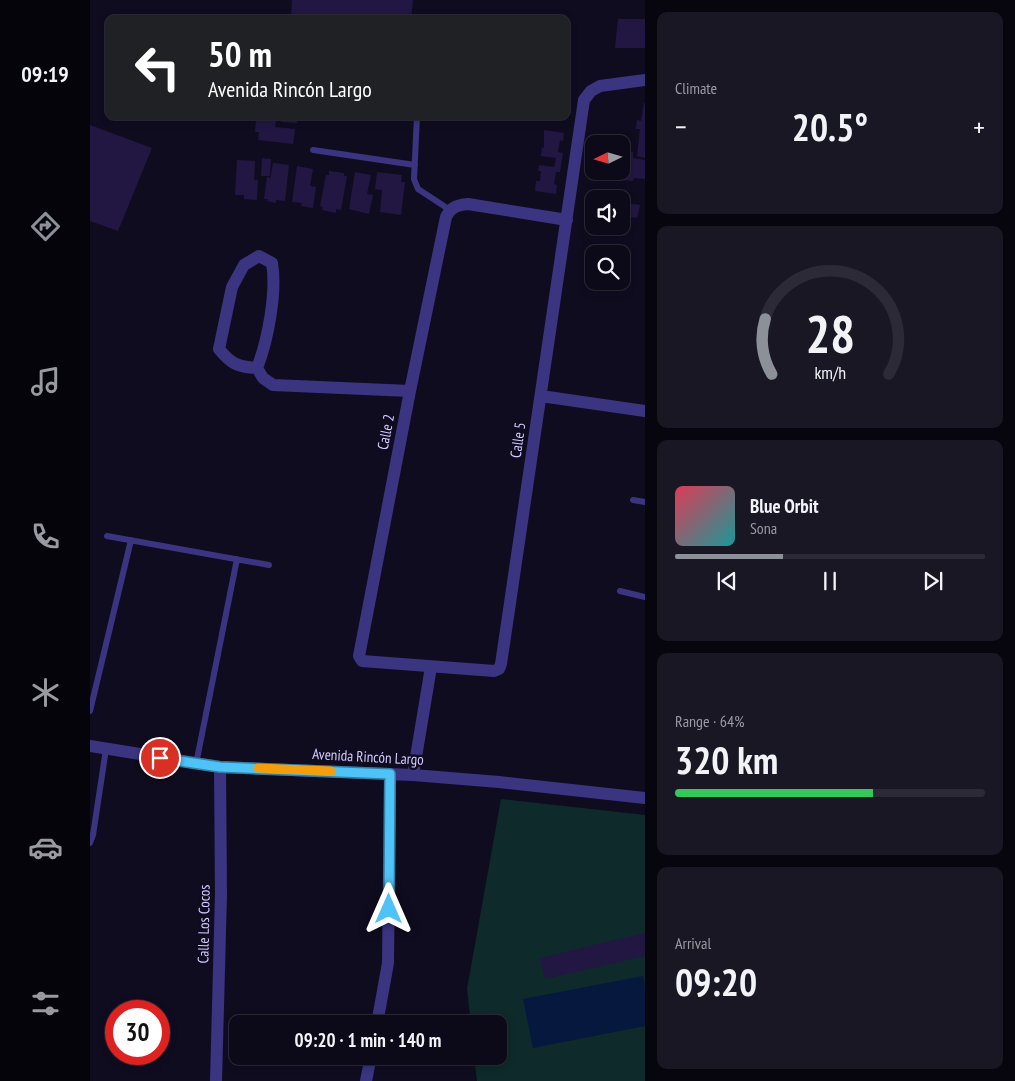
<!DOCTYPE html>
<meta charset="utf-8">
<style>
body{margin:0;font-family:"PT Sans Narrow",sans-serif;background:#1a1725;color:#f1f3f6;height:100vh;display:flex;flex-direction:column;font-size:19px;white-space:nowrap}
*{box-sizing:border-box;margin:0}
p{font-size:16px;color:#9a9aa2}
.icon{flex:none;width:28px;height:28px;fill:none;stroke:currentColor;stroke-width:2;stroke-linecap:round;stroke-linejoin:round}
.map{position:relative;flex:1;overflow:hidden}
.side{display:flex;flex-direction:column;gap:12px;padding:12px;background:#07050d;width:370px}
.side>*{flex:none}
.top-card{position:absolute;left:15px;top:15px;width:465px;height:105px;border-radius:10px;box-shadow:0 2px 8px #0003,0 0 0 1px #2c2a37;background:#202124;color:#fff;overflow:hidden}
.needle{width:32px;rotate:265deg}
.controls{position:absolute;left:495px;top:135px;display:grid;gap:10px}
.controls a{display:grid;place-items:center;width:45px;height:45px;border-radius:10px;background:#0c0918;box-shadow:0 2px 8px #0003,0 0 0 1px #2c2a37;font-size:25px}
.speed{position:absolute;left:15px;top:1000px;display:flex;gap:10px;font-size:25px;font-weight:700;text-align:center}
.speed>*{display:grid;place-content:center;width:65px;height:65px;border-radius:50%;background:#0c0918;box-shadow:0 2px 8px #0003,0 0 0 1px #2c2a37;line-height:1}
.speed .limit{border:8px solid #d22;background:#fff;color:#111}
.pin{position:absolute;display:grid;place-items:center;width:42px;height:42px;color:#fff;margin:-21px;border:2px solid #fff;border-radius:50%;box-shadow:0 1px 5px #0007}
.me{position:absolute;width:55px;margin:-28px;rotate:0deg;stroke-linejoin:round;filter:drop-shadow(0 0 4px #0008)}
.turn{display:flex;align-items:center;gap:18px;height:105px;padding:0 20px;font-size:22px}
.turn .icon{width:65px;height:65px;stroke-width:2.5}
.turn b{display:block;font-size:35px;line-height:42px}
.big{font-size:38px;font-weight:800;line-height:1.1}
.side .widget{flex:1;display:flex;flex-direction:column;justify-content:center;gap:8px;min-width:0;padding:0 18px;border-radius:10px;background:#1a1725}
.side .dial{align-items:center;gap:0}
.dial svg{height:130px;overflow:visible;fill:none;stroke:#2c2a37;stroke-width:7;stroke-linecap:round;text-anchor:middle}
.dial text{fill:#f1f3f6;stroke:none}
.song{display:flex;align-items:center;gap:15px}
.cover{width:60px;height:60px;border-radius:8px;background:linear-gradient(135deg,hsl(350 70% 55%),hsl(180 70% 35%))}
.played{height:5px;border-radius:2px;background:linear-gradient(90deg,#8c9099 35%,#2c2a37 35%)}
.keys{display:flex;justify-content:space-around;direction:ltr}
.heat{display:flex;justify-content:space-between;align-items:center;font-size:28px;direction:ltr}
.charge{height:8px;border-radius:4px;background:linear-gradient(90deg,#34c759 64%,#2c2a37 0)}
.trip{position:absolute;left:139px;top:1015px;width:278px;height:50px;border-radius:10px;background:#0c0918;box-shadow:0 2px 8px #0003,0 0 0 1px #2c2a37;font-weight:800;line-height:50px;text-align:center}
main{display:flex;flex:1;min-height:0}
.dock{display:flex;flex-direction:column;width:90px;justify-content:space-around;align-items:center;background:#05040a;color:#9a9aa2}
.dock .icon{width:35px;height:35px}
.dock .on{color:#8c9099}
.dock b{font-size:22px;color:#f1f3f6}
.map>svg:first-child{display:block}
.green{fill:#0e2a2a}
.water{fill:#07183e}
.building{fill:#221742}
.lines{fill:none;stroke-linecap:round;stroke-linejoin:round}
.service{stroke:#3b3581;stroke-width:6}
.minor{stroke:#3b3581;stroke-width:12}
.route-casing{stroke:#337fa1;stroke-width:12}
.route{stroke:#4fc3f7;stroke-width:9}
.slow{stroke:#f59e0b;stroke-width:9}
.labels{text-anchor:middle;stroke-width:5;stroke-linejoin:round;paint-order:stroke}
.street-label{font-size:15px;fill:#d3caff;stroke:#100c20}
</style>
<main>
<nav class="dock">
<b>09:19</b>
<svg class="icon on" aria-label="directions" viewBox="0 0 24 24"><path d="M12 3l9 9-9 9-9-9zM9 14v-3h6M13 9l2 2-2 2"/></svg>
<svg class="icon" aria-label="music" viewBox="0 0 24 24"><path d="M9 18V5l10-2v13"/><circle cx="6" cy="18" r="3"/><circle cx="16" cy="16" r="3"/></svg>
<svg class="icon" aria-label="phone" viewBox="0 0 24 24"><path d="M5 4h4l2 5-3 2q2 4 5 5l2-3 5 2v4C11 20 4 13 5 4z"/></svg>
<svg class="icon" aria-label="climate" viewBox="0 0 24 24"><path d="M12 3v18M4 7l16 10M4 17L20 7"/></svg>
<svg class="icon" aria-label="car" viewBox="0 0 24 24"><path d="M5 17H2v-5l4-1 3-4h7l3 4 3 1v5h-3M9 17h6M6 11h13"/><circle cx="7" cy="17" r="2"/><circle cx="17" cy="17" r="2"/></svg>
<svg class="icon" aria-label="filters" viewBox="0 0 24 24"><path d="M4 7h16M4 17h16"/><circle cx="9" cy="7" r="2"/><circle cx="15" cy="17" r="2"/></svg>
</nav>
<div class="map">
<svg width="555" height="1081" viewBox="0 0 555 1081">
<rect width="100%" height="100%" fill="#100c20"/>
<path class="green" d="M411 799 555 815V1081H387L384 1056H408V1024H381L377 989Z"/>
<path class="water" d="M553 976 555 987V1026L443 1048 433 999Z"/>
<path class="building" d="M202 0H323L321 19H201Z
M528 19H555V48H525Z
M554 103H555V158L547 156 550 129H546L547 120 551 121Z
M192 116H208L207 123 191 122Z
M166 118 186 120 185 127 205 129 203 144 168 140 169 132H165Z
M0 125 62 148 28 231 0 221Z
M454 130 474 133 473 141 470 140 468 152 473 153 470 172H466L464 184 467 185 466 194 445 191 446 181H450L451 171H448L449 165 464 167 466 158 451 156 452 147 454 148Z
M535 152H543V158L555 160V179L544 178 543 181 532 180 533 173 536 174 537 168H533Z
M172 158 181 159 180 176H171Z
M147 160 165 161 164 180H168L167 200 154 199V195H145Z
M183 163 199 165 195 201 186 200V203L177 201 178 199H174L177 177 180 178V181Z
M207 166 223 169 220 186 226 187 223 208 211 206 212 203 202 202Z
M239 171 254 173V176H257L251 210 246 209V213L232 210 233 207 230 206 236 175H239Z
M503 171H532L531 180 521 179 522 174 512 173V177L503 176Z
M265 172 281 175 277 194 283 195 279 214 259 209Z
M287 172 312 175 311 182H315L311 215 290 212 292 190 285 189Z
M507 192 529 195V199H506Z
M531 197 535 198 534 203 550 205 547 218 536 216 535 219 531 218Z
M555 933V956L455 979 450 958Z"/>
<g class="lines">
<path class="service" d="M327 116 324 179 328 189 360 210
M223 150 325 165
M543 500 555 502
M17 536 179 565
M530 591 555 597
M0 711 41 540
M106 764 147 559
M0 843 3 835 16 749"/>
<path class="minor" d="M477 220 378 204C367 205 361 207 356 217L320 391 269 656 272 661 404 671 409 669 411 664 494 100 501 91 510 86 555 80
M169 256 182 263C187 292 178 340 167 368 148 367 141 364 129 349L142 287 154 265Z
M167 368 173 378 183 385 320 391
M451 396 555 411
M0 746 130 767 323 775 409 782 555 798
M323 775 341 667
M287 1024 298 963 300 774
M126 1081 131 894 130 767
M276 1081 281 1056"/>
</g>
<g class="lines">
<defs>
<path id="route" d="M70 758 130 767 300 774 299 909"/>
</defs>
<use href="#route" class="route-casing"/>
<use href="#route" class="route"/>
<path class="slow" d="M168 768 241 771"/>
</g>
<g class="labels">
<g class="street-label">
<text transform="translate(296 432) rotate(-79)" y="5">Calle 2</text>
<text transform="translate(428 440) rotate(-82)" y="5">Calle 5</text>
<text transform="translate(278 757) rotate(3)" y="5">Avenida Rincón Largo</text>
<text transform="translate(114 924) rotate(-89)" y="5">Calle Los Cocos</text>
</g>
</g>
</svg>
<div class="controls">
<a><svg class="needle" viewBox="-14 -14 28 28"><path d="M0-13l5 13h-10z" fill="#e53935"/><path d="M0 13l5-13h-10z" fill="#9a9aa2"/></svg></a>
<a><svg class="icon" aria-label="sound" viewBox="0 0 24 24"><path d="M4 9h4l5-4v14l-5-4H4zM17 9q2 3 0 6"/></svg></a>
<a><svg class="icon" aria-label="search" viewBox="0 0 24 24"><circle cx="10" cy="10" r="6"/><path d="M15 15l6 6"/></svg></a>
</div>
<div class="speed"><div class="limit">30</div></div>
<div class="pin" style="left:70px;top:758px;background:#d93025"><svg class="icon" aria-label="arrive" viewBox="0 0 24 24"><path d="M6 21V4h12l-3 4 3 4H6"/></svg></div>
<svg class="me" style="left:299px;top:909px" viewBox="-20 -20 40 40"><path d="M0-17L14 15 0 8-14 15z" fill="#4fc3f7" stroke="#fff" stroke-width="4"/></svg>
<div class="trip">09:20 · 1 min · 140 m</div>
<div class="top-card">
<div class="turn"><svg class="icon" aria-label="left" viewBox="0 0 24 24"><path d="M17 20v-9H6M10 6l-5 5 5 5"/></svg><div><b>50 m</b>Avenida Rincón Largo</div></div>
</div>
</div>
<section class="side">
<div class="widget"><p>Climate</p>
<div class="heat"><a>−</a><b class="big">20.5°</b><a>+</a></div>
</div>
<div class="widget dial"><svg viewBox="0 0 100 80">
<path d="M14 69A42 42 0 1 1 86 69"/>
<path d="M14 69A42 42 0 0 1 10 35" stroke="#8c9099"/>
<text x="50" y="56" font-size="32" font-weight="700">28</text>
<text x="50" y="72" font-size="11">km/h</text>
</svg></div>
<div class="widget">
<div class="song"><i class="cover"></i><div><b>Blue Orbit</b><p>Sona</p></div></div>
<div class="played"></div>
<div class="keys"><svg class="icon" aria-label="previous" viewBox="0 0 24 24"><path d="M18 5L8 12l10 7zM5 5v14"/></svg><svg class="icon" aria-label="pause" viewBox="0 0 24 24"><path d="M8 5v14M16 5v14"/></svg><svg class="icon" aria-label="next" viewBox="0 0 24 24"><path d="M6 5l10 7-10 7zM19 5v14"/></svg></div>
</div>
<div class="widget"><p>Range · 64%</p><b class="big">320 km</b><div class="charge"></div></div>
<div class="widget"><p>Arrival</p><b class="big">09:20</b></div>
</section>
</main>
